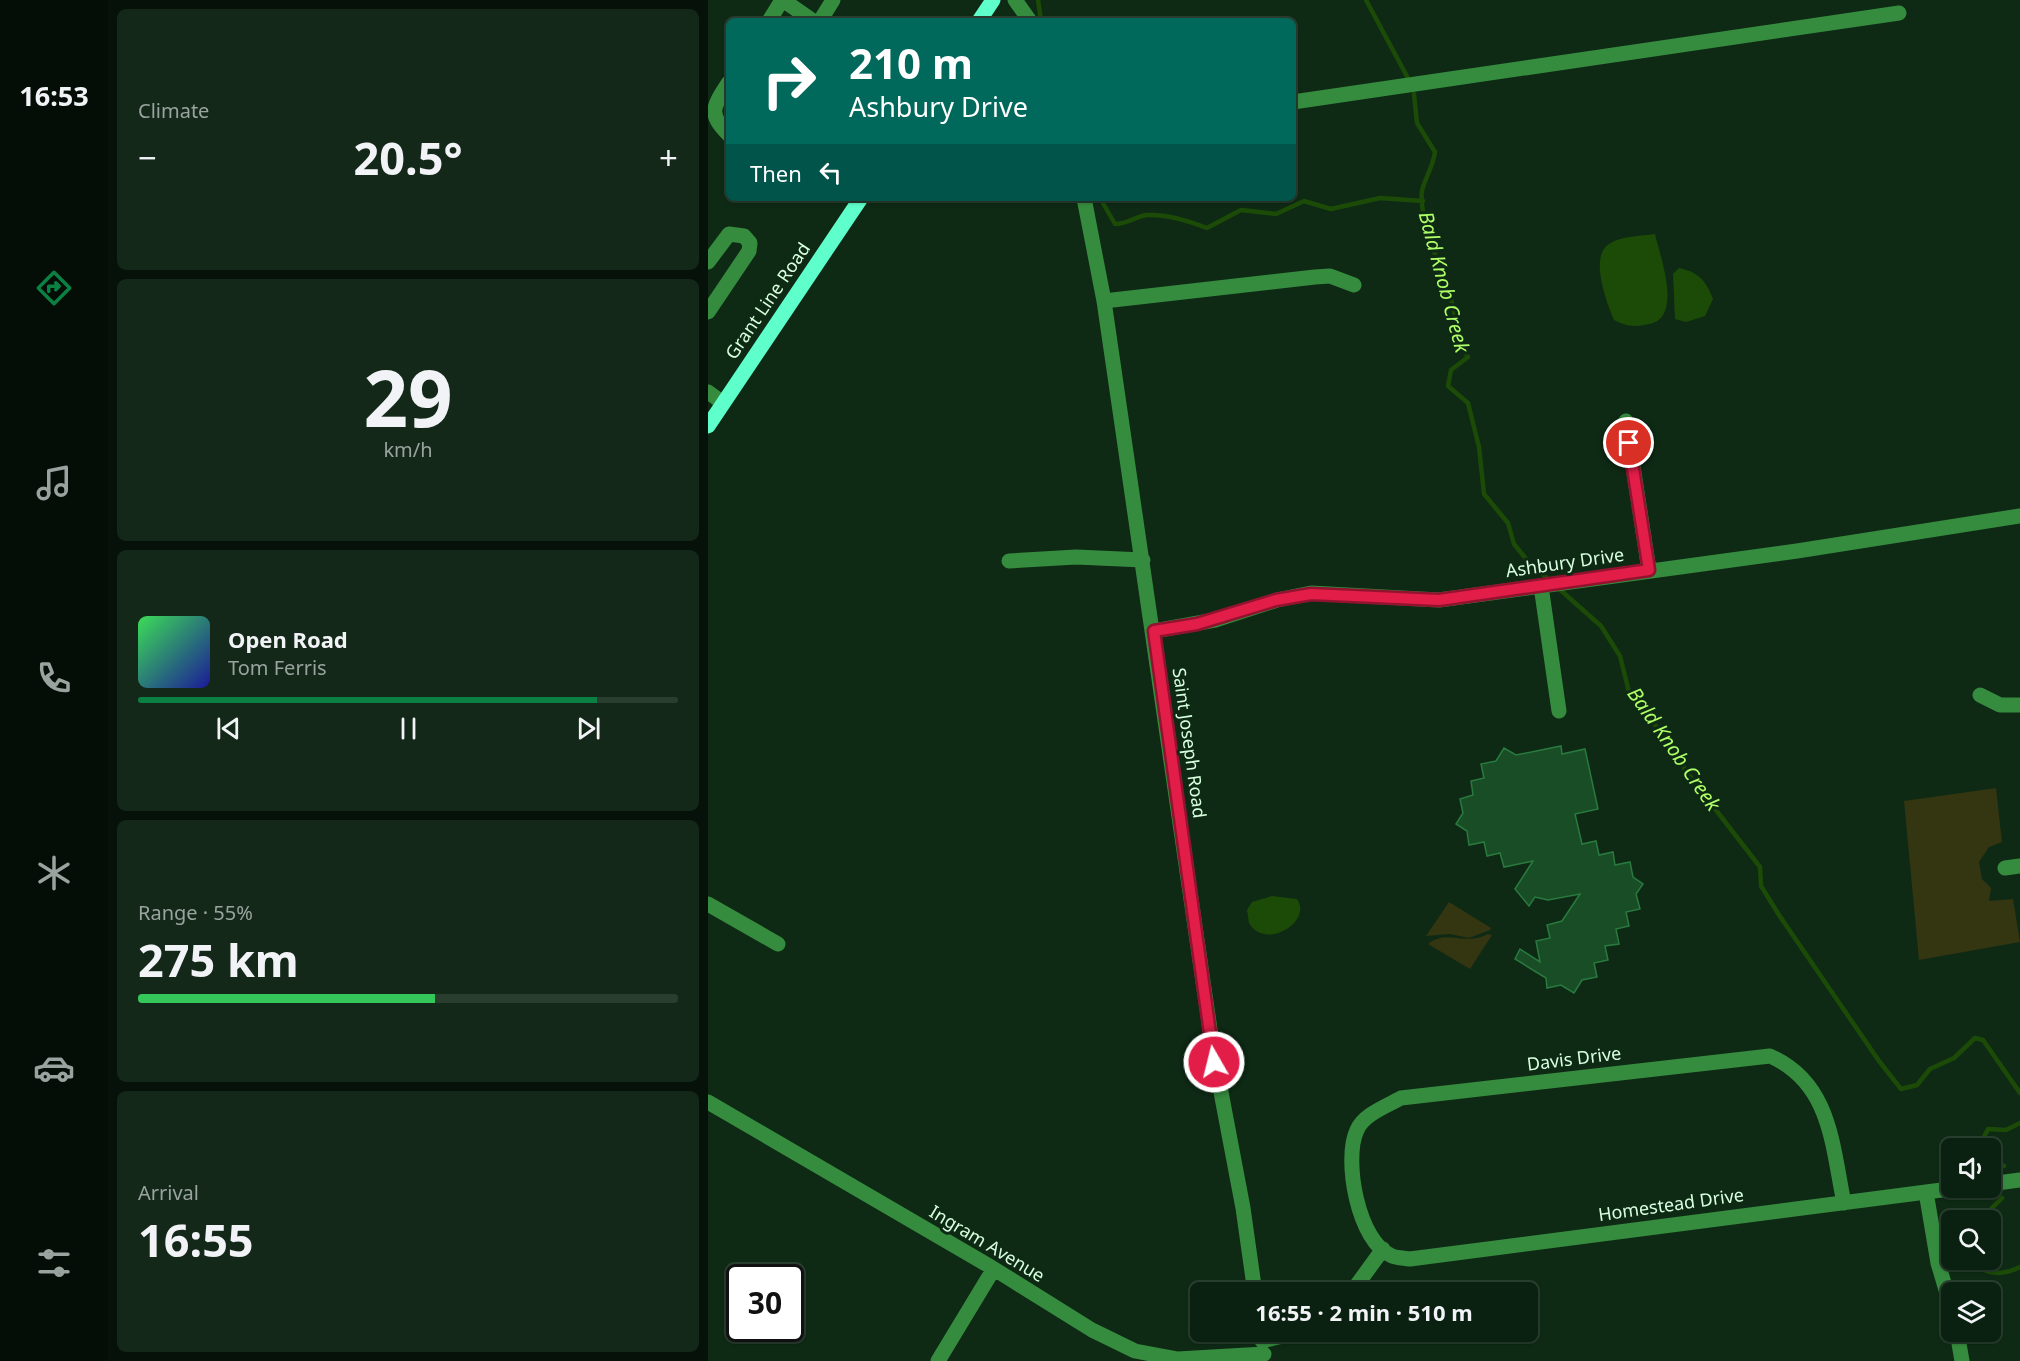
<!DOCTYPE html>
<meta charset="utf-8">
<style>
body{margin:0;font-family:"Noto Sans",sans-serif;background:#132819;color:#f1f3f6;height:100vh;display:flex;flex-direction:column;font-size:22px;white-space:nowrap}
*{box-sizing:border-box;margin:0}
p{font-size:20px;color:#99a39f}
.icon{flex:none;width:33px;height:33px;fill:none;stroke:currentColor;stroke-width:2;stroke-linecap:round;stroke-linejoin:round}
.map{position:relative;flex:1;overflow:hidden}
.sheet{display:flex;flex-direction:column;gap:9px;padding:9px;background:#061209;width:600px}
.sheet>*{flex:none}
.top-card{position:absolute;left:18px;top:18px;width:570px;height:183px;border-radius:9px;box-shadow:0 2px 4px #0004,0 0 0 2px #2a3e30;background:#00695c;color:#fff;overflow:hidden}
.fabs{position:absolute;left:1233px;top:1138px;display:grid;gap:12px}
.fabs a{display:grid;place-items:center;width:60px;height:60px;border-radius:9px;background:#0a2010;box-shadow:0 2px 4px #0004,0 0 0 2px #2a3e30;font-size:30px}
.speed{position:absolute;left:18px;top:1264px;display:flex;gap:12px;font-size:30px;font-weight:700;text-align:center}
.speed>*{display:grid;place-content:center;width:78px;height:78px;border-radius:50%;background:#0a2010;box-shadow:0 2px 4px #0004,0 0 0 2px #2a3e30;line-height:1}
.speed .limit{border:3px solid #111;border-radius:9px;background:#fff;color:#111}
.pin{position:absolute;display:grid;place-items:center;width:51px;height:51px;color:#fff;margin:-26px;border:3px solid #fff;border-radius:50%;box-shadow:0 2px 6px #0007}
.me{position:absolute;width:66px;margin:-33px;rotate:352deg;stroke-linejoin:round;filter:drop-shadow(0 0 4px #0008)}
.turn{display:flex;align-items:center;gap:21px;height:126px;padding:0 24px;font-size:27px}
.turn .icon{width:78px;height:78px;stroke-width:2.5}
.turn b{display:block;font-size:42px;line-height:51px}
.then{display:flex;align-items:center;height:57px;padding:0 24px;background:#0003;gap:12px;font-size:22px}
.big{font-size:45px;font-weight:700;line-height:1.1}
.sheet .tile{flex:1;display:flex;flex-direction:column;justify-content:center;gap:9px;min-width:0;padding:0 21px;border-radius:9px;background:#132819}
.sheet .dial{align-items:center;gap:0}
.dial b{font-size:78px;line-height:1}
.song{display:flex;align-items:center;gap:18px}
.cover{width:72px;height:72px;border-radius:9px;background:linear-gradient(135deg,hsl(130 70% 55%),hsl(240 70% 35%))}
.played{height:6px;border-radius:3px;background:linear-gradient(90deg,#0b8043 85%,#2a3e30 85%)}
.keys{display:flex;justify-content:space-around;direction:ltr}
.heat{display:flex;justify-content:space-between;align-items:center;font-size:33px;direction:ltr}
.charge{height:9px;border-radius:4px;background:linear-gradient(90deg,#34c759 55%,#2a3e30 0)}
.trip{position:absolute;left:482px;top:1282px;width:348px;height:60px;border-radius:9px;background:#0a2010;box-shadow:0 2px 4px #0004,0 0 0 2px #2a3e30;font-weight:700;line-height:60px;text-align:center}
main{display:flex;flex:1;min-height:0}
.dock{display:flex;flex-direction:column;width:108px;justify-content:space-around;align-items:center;background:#040d06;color:#99a39f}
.dock .icon{width:42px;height:42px}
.dock .active{color:#0b8043}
.dock b{font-size:27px;color:#f1f3f6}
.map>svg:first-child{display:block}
.green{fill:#343511}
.water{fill:#1c4b07}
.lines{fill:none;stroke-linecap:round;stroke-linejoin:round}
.stream{stroke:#1c4b07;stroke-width:4.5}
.building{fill:#194d26;stroke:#297a3e;stroke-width:1.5}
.minor{stroke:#368c3e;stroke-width:15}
.major{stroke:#5fffcc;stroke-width:15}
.route-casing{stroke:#92132f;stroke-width:15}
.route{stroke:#e11d48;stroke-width:10}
.labels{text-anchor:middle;stroke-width:6;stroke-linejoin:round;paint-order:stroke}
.street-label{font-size:18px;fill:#d8ffde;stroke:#0e2a15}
.water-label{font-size:20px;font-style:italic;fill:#afff66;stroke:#0e2a15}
</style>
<main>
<nav class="dock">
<b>16:53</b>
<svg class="icon active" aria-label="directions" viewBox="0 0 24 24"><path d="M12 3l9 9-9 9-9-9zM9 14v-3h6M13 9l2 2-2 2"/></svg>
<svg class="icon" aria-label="music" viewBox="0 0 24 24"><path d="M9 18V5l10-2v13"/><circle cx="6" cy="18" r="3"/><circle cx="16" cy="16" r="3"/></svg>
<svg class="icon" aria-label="phone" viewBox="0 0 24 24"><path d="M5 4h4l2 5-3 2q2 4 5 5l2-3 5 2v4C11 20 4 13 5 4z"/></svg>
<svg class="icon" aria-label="climate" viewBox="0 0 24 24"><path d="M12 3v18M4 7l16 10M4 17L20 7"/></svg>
<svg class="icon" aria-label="car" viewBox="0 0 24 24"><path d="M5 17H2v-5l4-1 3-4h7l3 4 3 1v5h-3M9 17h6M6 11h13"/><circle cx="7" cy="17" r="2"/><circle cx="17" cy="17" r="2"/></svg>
<svg class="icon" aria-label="filters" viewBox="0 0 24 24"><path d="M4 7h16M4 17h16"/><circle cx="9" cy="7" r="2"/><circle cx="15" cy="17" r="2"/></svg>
</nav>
<section class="sheet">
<div class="tile"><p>Climate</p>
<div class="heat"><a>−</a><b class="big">20.5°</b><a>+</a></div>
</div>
<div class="tile dial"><b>29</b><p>km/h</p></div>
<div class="tile">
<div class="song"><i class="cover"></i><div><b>Open Road</b><p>Tom Ferris</p></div></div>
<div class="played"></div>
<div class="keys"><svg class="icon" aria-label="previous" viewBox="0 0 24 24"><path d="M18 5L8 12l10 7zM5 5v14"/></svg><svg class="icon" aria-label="pause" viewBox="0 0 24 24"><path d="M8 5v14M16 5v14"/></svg><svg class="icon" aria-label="next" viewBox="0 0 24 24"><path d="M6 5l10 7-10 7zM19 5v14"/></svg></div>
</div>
<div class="tile"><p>Range · 55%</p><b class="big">275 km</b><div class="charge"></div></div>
<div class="tile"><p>Arrival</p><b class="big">16:55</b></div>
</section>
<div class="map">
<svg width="1312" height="1361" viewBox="0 0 1312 1361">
<rect width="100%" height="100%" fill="#0e2a15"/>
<path class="green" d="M1288 788 1294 842 1281 847 1271 862 1274 879 1283 888 1281 901 1305 899 1312 942 1211 960 1196 801Z
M741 902 783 928 782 930 761 938 742 934 718 936Z
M780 934 784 935 762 969 720 944C739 928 756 947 780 934Z"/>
<path class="water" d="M947 234C952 256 975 317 942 324 926 327 920 327 906 320 899 303 881 257 901 244 913 236 933 236 947 234Z
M971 268C990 272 998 280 1005 299L997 316 978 322 967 319 965 274Z
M564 896 589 899C605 922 557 951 541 923L539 910 544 902Z"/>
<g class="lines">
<path class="stream" d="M330 0 333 21
M658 0 702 82
M706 94 709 123 727 152C725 167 716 180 714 191 710 218 735 273 743 299 749 320 748 338 760 357L743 370 740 386 760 403 771 447 776 494 800 523 806 544 823 565 843 581
M392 198 407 224C420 224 428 216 439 215 459 214 481 221 499 228L533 210 568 214 596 201 623 209 672 198 715 201
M849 587 893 626 912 656 921 692 934 711 965 744 977 770 1052 867 1053 886 1071 915 1171 1061 1193 1089 1209 1085 1222 1069 1246 1058 1267 1038 1275 1040 1312 1093
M1276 1149 1274 1141 1280 1129 1298 1130 1312 1123
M1282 1157 1296 1166
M1250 1221C1256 1210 1271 1211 1282 1210L1294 1198
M1254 1260C1277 1271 1288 1279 1312 1267"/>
</g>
<path class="building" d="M853 746 854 754 877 749 890 809 867 814 874 844 888 841 891 855 905 852 907 865 922 862 925 877 935 884 928 894 932 909 918 912 921 926 908 929 911 944 897 946 900 960 886 963 889 977 874 980 866 993 853 985 839 988 838 978 807 959 812 949 832 962 828 941 842 938 839 925 854 921 872 894 840 900 827 897 821 906 807 889 825 861 796 867 792 853 779 856 776 842 761 845 759 831 748 824 755 813 752 799 765 795 763 781 776 778 773 764 788 761 796 748 808 755Z"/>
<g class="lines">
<path class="minor" d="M75 0 105 21
M307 0 322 21
M61 21 74 0
M112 21 125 0
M21 82C4 108 0 114 21 135
M585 102 1191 13
M376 198 396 301 505 1050 535 1208 547 1293
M0 262 21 234 36 236 42 243 41 251 0 312
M396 301 607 277 622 276 646 285
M0 392 15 403
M918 421 941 570
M301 561 368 557 435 560
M833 586 851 711
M446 631 507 620 569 600 603 593 731 600 1089 551 1312 516
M1272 695 1292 705H1312
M1297 868 1312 866
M0 904 70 944
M0 1102 283 1267 384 1330 427 1351 470 1359 556 1354
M1282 1184 1312 1180
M1218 1192 1230 1263 1244 1310
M1136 1203C1124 1145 1123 1083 1062 1056L693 1098C679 1106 656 1114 649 1130 635 1159 650 1243 684 1256 689 1258 696 1258 702 1259L1249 1188
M643 1293 675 1249
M1249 1332 1254 1361
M554 1341 591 1332
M230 1361 285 1270"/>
<path class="major" d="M271 21 285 0
M0 426 153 198"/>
</g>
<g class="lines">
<defs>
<path id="route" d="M506 1062 446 631 489 624 568 600 603 594 731 600 941 570 921 443"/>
</defs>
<use href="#route" class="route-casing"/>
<use href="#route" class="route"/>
</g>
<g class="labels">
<g class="street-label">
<text transform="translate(60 301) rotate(-56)" y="6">Grant Line Road</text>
<text transform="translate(857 563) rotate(-8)" y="6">Ashbury Drive</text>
<text transform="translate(481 743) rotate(82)" y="6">Saint Joseph Road</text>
<text transform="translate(866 1059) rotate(-7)" y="6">Davis Drive</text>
<text transform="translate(963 1205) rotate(-8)" y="6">Homestead Drive</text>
<text transform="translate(279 1244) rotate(31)" y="6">Ingram Avenue</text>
</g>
<g class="water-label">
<text transform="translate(736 282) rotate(75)" y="7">Bald Knob Creek</text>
<text transform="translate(966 749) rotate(55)" y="7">Bald Knob Creek</text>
</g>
</g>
</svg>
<div class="fabs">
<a><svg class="icon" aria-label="sound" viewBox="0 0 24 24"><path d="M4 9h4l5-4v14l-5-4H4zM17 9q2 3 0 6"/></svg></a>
<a><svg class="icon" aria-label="search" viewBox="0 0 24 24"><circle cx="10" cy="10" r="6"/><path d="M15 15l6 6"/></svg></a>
<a><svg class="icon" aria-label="layers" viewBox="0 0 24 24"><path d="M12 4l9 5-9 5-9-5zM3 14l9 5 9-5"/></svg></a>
</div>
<div class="speed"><div class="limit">30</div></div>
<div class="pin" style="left:921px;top:443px;background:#d93025"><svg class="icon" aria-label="arrive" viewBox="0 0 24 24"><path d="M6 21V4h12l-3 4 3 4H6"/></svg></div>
<svg class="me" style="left:506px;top:1062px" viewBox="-20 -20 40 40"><circle r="17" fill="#e11d48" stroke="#fff" stroke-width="3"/><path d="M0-11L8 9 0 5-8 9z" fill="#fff"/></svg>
<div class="trip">16:55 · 2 min · 510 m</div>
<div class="top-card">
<div class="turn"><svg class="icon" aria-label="right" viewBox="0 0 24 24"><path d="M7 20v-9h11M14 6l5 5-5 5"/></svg><div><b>210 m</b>Ashbury Drive</div></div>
<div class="then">Then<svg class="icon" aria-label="left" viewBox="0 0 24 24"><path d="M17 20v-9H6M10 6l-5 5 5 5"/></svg></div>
</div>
</div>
</main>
